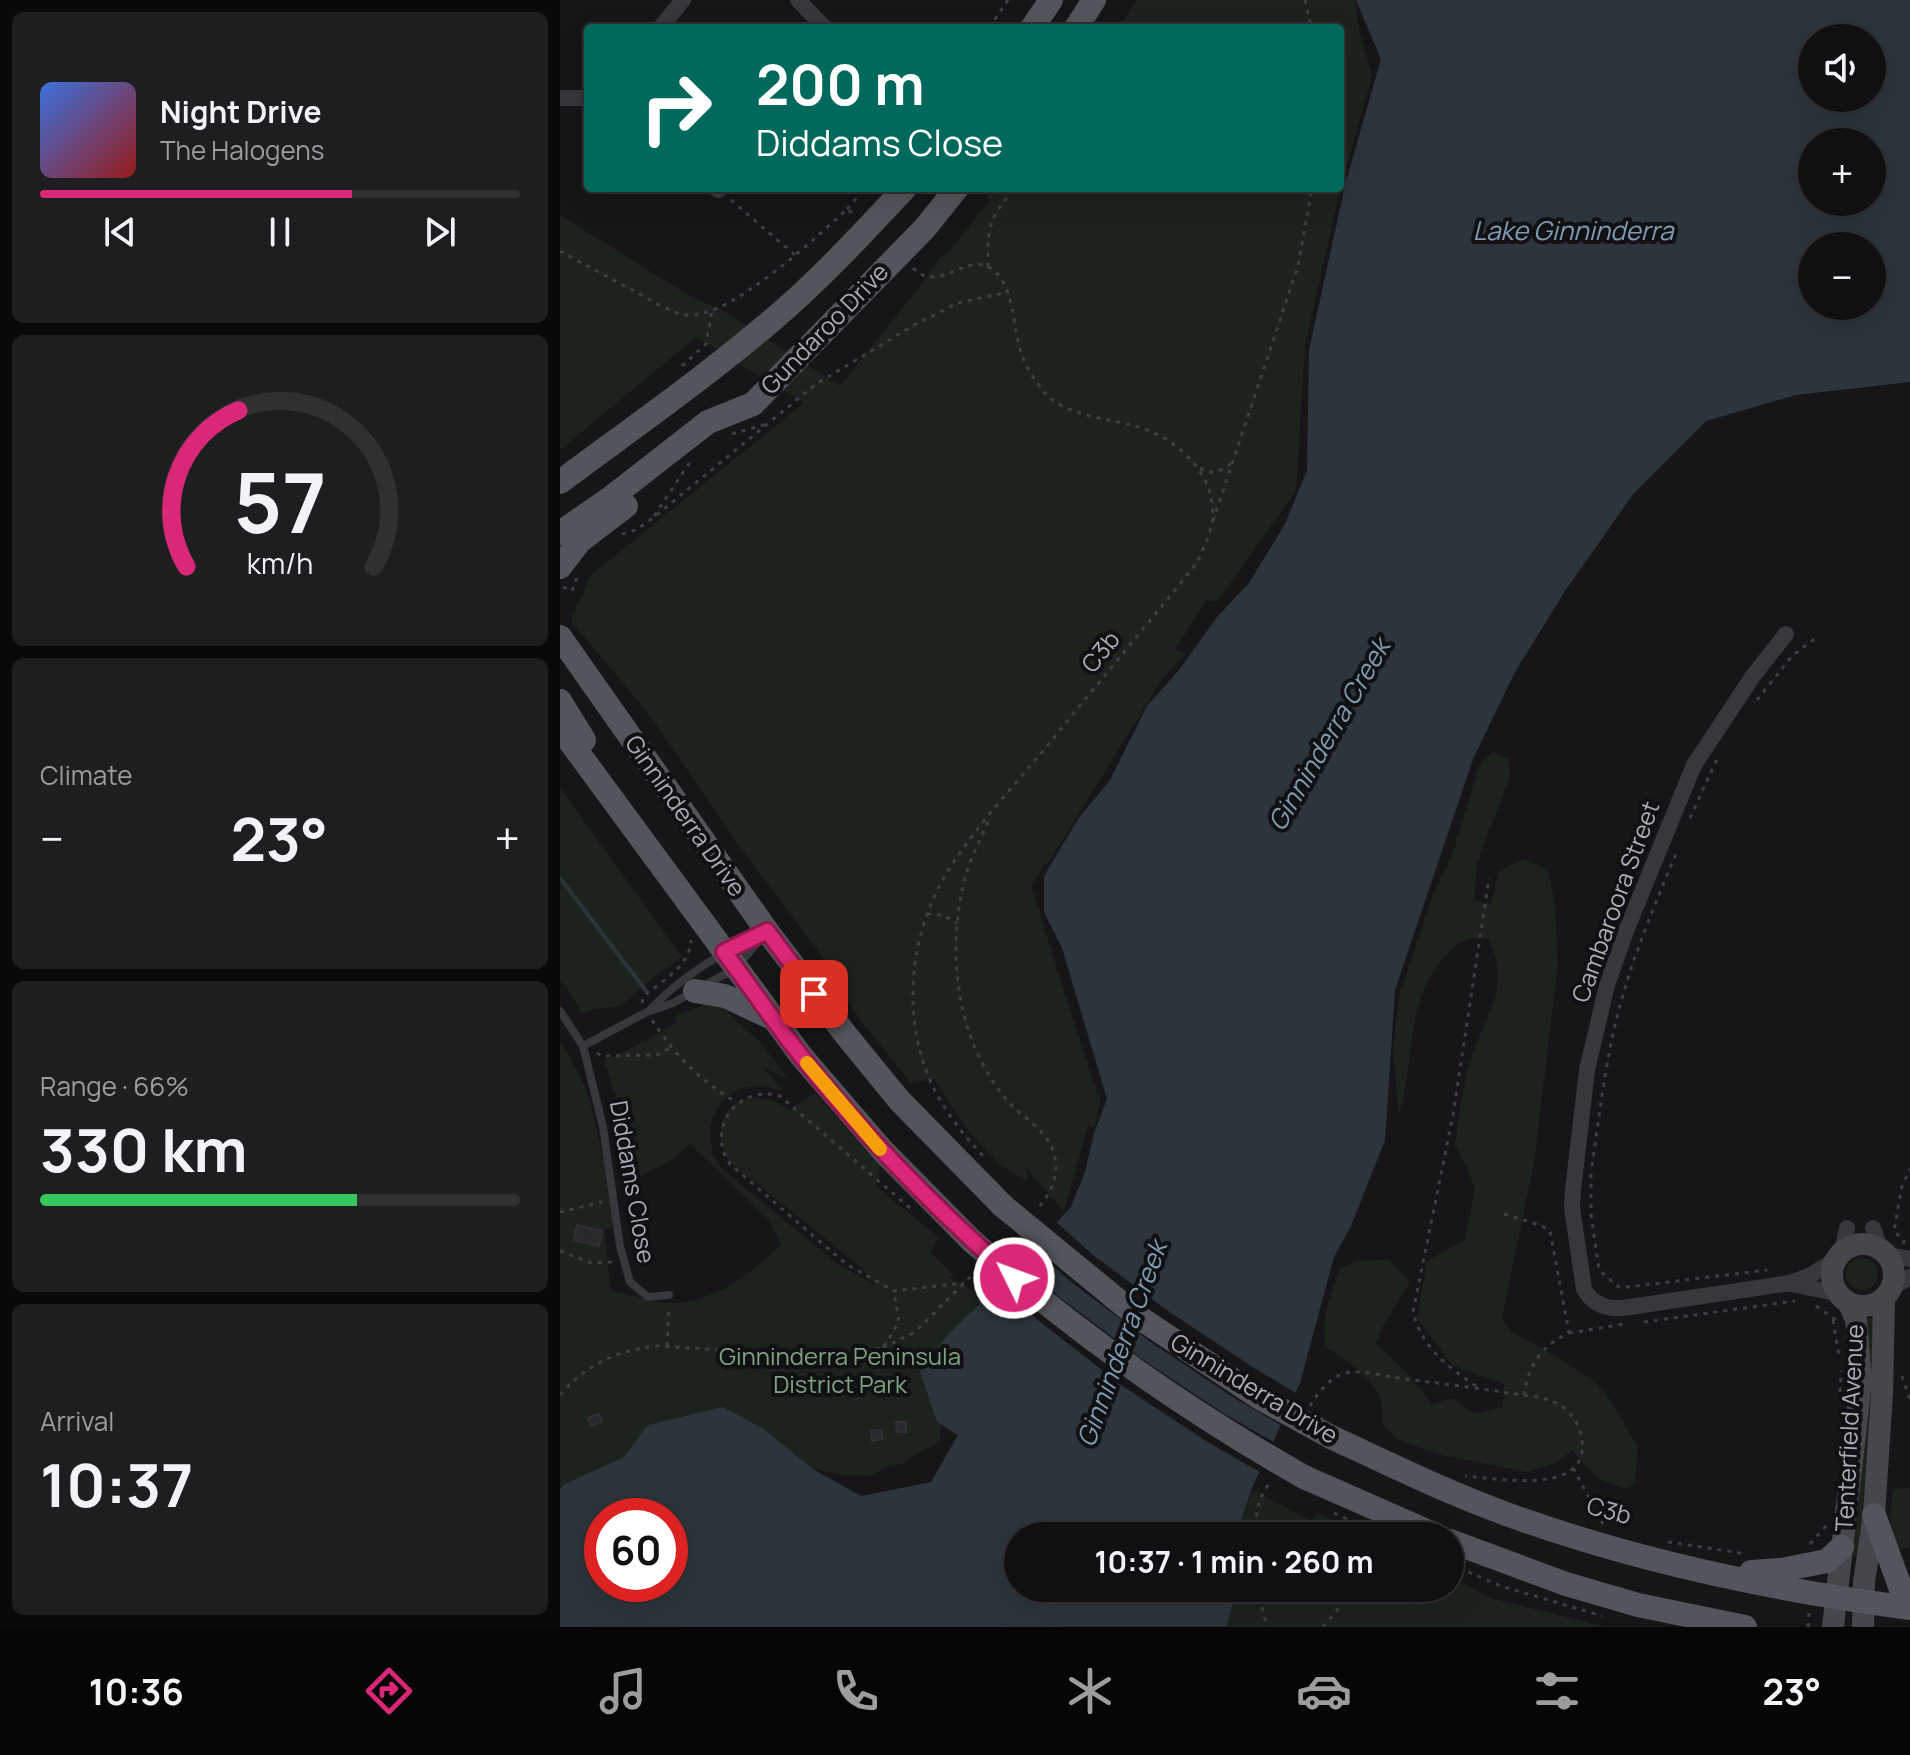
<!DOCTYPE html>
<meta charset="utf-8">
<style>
body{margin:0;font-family:Manrope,sans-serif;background:#1e1e20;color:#f1f3f6;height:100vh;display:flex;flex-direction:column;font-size:30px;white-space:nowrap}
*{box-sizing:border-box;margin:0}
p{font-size:26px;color:#9c9d9f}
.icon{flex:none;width:44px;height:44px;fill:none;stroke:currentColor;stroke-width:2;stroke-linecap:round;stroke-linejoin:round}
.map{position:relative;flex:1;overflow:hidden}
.sheet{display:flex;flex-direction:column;gap:12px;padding:12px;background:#09090a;width:560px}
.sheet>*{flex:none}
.hud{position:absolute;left:24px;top:24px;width:760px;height:168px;border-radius:8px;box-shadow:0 8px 32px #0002,0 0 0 2px #303032;background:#00695c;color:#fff;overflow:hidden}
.buttons{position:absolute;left:1238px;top:24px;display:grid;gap:16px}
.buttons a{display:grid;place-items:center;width:88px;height:88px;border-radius:50%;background:#101012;box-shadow:0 8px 32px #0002,0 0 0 2px #303032;font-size:40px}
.speed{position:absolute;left:24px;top:1498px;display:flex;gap:16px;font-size:40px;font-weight:700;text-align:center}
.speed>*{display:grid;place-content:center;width:104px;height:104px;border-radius:50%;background:#101012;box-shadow:0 8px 32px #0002,0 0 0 2px #303032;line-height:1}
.speed .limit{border:12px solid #d22;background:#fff;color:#111}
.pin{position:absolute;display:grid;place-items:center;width:68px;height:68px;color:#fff;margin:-34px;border-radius:16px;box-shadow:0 4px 12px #0006}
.me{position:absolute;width:88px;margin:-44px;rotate:312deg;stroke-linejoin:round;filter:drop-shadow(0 0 6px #0008)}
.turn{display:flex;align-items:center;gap:28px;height:168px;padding:0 40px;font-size:36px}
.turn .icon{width:104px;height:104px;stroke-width:2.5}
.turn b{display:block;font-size:56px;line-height:68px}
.big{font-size:60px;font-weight:700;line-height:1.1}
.sheet .tile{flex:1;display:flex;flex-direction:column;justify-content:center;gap:12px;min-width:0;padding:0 28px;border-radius:12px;background:#1e1e20}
.sheet .dial{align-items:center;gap:0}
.dial svg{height:208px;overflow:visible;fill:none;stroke:#303032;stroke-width:7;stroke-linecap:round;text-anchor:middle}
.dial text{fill:#f1f3f6;stroke:none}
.song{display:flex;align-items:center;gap:24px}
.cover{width:96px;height:96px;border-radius:12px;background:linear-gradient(135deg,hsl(220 70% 55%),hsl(0 70% 35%))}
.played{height:8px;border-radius:4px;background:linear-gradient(90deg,#db2777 65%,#303032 65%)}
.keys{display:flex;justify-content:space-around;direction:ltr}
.heat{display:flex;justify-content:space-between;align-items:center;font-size:44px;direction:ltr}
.charge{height:12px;border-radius:6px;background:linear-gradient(90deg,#34c759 66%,#303032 0)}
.trip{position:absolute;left:444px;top:1522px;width:460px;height:80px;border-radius:40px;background:#101012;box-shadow:0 8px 32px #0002,0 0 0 2px #303032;font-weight:700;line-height:80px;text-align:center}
.tab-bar{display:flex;height:128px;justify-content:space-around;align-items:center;background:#060607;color:#9c9d9f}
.tab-bar .icon{width:56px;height:56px}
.tab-bar .current{color:#db2777}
.tab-bar b{font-size:36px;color:#f1f3f6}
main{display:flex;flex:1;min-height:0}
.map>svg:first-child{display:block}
.green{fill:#1c231d}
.water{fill:#2c353c;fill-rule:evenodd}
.pier{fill:#161618}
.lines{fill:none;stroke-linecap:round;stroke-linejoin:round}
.stream{stroke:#2c353c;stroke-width:4}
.building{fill:#29292c;stroke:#303034;stroke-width:2}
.path{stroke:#3d3f44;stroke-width:3;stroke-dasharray:4 6;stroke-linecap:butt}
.lane{stroke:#37383d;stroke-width:8}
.street{stroke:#37383d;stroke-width:16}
.secondary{stroke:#45474d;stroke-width:22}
.primary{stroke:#53555c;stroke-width:24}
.primary-bridge{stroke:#53555c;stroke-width:24}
.route-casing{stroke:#8e194d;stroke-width:20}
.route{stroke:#db2777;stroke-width:14}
.slow{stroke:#f59e0b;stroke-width:14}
.labels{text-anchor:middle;stroke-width:8;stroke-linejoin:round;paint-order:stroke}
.street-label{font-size:24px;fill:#a8adb8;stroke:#111113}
.park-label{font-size:24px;fill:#7fa381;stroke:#111113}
.water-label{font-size:26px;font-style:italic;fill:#7f9bb3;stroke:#111113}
</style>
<main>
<section class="sheet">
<div class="tile">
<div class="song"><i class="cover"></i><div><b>Night Drive</b><p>The Halogens</p></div></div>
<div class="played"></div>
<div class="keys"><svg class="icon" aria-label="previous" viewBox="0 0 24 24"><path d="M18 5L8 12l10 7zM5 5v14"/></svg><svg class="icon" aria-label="pause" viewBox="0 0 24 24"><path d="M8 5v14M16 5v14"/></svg><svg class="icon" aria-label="next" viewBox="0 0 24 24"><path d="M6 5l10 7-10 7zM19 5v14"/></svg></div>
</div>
<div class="tile dial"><svg viewBox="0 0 100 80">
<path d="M14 69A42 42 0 1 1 86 69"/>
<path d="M14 69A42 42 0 0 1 34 9" stroke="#db2777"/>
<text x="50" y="56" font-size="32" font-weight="700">57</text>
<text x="50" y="72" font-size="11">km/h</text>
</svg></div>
<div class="tile"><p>Climate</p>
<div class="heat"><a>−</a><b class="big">23°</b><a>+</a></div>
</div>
<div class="tile"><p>Range · 66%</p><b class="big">330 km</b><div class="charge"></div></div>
<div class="tile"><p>Arrival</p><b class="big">10:37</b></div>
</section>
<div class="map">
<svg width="1350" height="1627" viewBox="0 0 1350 1627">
<rect width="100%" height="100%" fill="#161618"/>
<path class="green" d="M576 0H795L799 29 812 75 778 199 745 346 736 491 657 602 646 600 615 650 626 653 601 681 489 862 484 865 471 886 537 1094 541 1095 535 1127 528 1126 504 1212 467 1169V1181C429 1164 395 1116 375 1079L351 1083 295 1013 268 964 183 851 88 713 11 621 30 576 244 403 136 337 0 450V215L133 298 162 310 280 386 357 290 382 255H386L430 200 426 198 434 188H780V28H560Z
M932 752 949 759 950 778 917 862 914 901 931 904 939 871 964 859 988 870 995 904 998 964 974 1163 942 1317 950 1331 994 1355 1034 1381 1047 1395 1078 1447 1075 1483 1064 1489 1038 1478 1012 1451 995 1463 967 1472 877 1454 838 1440 822 1424C822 1418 823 1411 822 1405 816 1378 785 1360 764 1346L766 1311 779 1269 796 1261 829 1260 850 1282 822 1328 816 1344 845 1371 872 1404 892 1398 914 1414 943 1407 944 1384 892 1365 857 1318 867 1261 905 1240 915 1189 906 1165 895 1145C899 1117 902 1086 911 1059 927 1010 951 992 929 939 909 935 900 941 886 955 845 997 855 1063 839 1115L833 1050 839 998 873 895 894 850 919 766Z
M0 788 122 957 99 973 60 1006 31 1010 22 1014 8 989 0 981Z
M152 998 198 1040 229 1080 203 1066 222 1091C214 1089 206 1086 197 1086 153 1087 137 1137 162 1169L278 1264 317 1286 297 1264 170 1162C140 1117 186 1077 229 1110L255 1093 320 1166 317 1187 379 1238 370 1252 394 1275 389 1277C402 1285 413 1287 422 1301L392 1330 380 1434 381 1441 349 1458 345 1463 328 1467 308 1476 294 1474 287 1476 251 1468 212 1437 138 1415 124 1416 94 1440 0 1500V1040C8 1056 20 1073 26 1090 34 1111 56 1211 52 1229H44L51 1291C66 1293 79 1298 94 1301 142 1312 188 1277 221 1244L209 1220 130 1144 111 1161 73 1179 63 1120 44 1061 81 1043V1039L84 1042 117 1022 115 1016 143 1005Z
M1286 1274a16 16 0 1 1 32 0a16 16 0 1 1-32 0Z
M1315 1318 1317 1339 1300 1557 1286 1555 1302 1320Z
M1350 1488V1547L1335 1551 1330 1517 1333 1489Z
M693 1490 753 1522 756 1512 773 1521 788 1536H675Z
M890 1576 930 1598 1046 1627H667L671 1588H890Z"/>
<path class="water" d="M796 0H1350V382L1236 395 1146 421 1074 493 1005 591 955 672 913 759 835 990 825 1140 791 1226 774 1257 740 1383 692 1488 680 1524 679 1536H458V1588H676L667 1627H0V1489L3 1485 64 1457 88 1425 163 1407 202 1428 253 1469 301 1496 371 1482 398 1435 377 1422 360 1371 388 1334 433 1291 511 1207 525 1172 534 1133 547 1099 502 948 484 912V876L518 819 550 780 587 706 619 670 657 617 689 583 725 524 747 470 749 350 786 181 821 59ZM1252 38H1312V98H1252ZM1252 142H1312V202H1252ZM1252 246H1312V306H1252ZM42 1516H110V1584H42Z"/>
<path class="pier" d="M494 1220 533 1255 611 1313 694 1368 739 1395 724 1427 676 1399 592 1343 510 1281 470 1246Z
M457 1260 498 1296 579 1357 663 1413 717 1444 703 1474 646 1441 561 1385 479 1321 435 1284Z"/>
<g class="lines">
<path class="stream" d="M0 878 86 991"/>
</g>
<path class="building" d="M17 1225 42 1231 39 1246 14 1240Z
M39 1414 42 1421 31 1426 28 1418Z
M336 1422H346V1432H337Z
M321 1430 323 1439 312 1441 311 1431Z"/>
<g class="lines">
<path class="path" d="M745 0 751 28
M429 28 448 0
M171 200 235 255
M287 209 305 188
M0 251C25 265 50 278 76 292 91 300 108 312 126 315 167 321 257 237 287 209L296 216
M428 267C427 227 429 218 455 188
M353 268C380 295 407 250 432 269 456 287 452 330 462 355 466 367 476 382 484 392 504 416 547 418 575 426 617 437 659 476 652 523 650 536 642 551 637 563 586 626 534 688 483 751 450 790 413 830 386 874 345 943 340 1036 383 1105 395 1124 409 1141 424 1157
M122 366 146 344 152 311
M172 434 207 424
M640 468C652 476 663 471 672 462
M94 516 130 462
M653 521 738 266 752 188
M62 534 76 530 93 518 256 384 356 324 398 303 447 292
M3 587 12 591 17 577
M1197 700 1232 656 1257 637
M1130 818 1157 759
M428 822C420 840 410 859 405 878 386 952 396 1039 446 1099 460 1116 483 1127 492 1148 501 1171 493 1192 477 1209
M367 914 383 915 397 923
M82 1003 84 996C102 981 131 965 131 940
M92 1020C116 1057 139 1079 177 1103
M37 1053 42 1056 97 1055 110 1048
M1032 1166C1040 1111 1046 1055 1061 1002 1075 950 1097 900 1117 851
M1031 1174V1214L1039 1270 1060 1288 1207 1270
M350 1208 220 1096C178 1084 145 1128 170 1164L286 1264 334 1291 404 1283
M0 1212 42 1202
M944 1214 982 1226 990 1231 1009 1333C982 1345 968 1366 964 1395
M1343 1244 1344 1241 1334 1231 1342 1186 1350 1169
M0 1251 31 1263 52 1262
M1256 1306 1276 1320
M1273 1320 1279 1356
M1084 1322 1235 1301
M1009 1333 1065 1324
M107 1346 109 1307
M323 1348 355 1332 418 1269
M1342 1376 1350 1400
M916 1386C887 1366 862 1348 853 1312L893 1115 929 878
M1280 1392 1281 1371
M0 1395C29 1363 55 1351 98 1346L255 1356 323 1348 339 1322 334 1292
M750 1406C759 1391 772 1374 791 1372 806 1371 824 1376 839 1378 876 1383 912 1387 948 1393 963 1395 982 1396 996 1403 1008 1408 1018 1422 1021 1435 1035 1498 938 1478 905 1476
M1013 1468 1043 1524
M774 1513 825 1536
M786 1520 800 1536
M692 1536 700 1499 711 1480
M1108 1542 1187 1554
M1250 1544 1266 1526
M890 1564 941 1586 1042 1616
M697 1588 707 1627
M763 1627 780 1607 790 1588
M1248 1627 1249 1613"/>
<path class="lane" d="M0 1011 23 1046 43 1127 60 1246 70 1282 88 1297 109 1295
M89 1011C121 976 160 954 202 933
M23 1046 87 1012 113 1003 176 968 206 932"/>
<path class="street" d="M238 0 265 28
M100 28 123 0
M0 98H28
M155 188 159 190
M1226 634 1193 676 1134 765 1066 931 1047 985 1027 1070 1013 1190 1012 1208 1024 1289C1032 1304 1046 1309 1063 1308L1230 1283 1251 1275 1275 1260
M1313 1228 1320 1248
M1282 1252 1287 1228
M1328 1255 1350 1259
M1232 1284 1279 1294
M1331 1288 1350 1277"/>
<path class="secondary" d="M1272 1275a31 31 0 1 1 62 0a31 31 0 1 1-62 0Z
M1273 1627 1301 1381 1296 1319 1288 1302
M1303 1627 1304 1582 1314 1515 1322 1394 1324 1298"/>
<path class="primary" d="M472 28 491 0
M516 28 534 0
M0 482C71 429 143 379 210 322 259 281 302 234 345 188
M0 533 53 496 148 422 193 404 365 228 397 188
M0 567 20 541 66 506
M0 637 207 931 286 1035 339 1100 443 1206
M0 701 24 740
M0 728 242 1057 323 1151 412 1241
M135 991 165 996 210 1017
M771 1437C829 1464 888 1493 949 1515 1079 1562 1213 1590 1350 1608
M744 1477 878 1536
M1314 1515 1342 1592 1350 1602
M890 1541 1006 1584 1078 1605 1185 1627
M1191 1572 1221 1570 1267 1561 1282 1547"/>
<path class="primary-bridge" d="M443 1206 577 1316 700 1398 771 1437
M412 1241C515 1332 624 1409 744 1477"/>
</g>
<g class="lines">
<defs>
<path id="route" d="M254 994 207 931 164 952C190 986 214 1022 241 1056 304 1136 377 1210 454 1278"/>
</defs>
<use href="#route" class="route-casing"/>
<use href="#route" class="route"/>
<path class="slow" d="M247 1063 320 1149"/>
</g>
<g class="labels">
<g class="street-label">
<text transform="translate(265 329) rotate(-46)" y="8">Gundaroo Drive</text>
<text transform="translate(541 652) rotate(-51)" y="8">C3b</text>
<text transform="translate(125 816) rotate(55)" y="8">Ginninderra Drive</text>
<text transform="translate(1056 902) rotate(-70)" y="8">Cambaroora Street</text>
<text transform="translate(72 1182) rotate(80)" y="8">Diddams Close</text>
<text transform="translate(694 1389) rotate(31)" y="8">Ginninderra Drive</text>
<text transform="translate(1290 1428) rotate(-87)" y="8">Tenterfield Avenue</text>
<text transform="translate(1049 1511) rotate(15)" y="8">C3b</text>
</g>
<g class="park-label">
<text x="280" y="1365">Ginninderra Peninsula<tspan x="280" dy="28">District Park</tspan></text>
</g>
<g class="water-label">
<text x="1013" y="240">Lake Ginninderra</text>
<text transform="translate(769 735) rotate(-60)" y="9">Ginninderra Creek</text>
<text transform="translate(562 1344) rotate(-70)" y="9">Ginninderra Creek</text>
</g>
</g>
</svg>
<div class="buttons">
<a><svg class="icon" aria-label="sound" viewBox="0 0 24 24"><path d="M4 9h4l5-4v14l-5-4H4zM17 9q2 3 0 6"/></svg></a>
<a>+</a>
<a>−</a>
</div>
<div class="speed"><div class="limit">60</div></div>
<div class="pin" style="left:254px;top:994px;background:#d93025"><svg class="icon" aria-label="arrive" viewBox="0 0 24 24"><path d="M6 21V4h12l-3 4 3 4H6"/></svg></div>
<svg class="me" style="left:454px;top:1278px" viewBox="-20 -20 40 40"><circle r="17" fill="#db2777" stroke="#fff" stroke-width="3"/><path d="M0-11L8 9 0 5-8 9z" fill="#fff"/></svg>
<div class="trip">10:37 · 1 min · 260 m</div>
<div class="hud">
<div class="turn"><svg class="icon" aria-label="right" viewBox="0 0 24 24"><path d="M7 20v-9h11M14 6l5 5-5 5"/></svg><div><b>200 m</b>Diddams Close</div></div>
</div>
</div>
</main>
<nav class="tab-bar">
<b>10:36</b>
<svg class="icon current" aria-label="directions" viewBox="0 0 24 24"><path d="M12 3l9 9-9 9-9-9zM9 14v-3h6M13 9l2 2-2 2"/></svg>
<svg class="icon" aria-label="music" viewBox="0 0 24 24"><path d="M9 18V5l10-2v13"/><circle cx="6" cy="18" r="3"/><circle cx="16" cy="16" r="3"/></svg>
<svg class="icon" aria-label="phone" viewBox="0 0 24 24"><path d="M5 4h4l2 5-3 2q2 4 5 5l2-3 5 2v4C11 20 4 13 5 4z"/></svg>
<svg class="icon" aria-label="climate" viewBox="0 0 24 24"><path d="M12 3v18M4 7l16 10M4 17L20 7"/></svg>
<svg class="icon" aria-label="car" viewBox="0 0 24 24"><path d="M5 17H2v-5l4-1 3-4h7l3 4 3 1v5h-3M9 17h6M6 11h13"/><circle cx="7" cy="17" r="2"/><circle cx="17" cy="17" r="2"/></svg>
<svg class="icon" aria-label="filters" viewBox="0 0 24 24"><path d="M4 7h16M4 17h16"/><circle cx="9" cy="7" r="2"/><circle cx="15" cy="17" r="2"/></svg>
<b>23°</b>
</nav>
